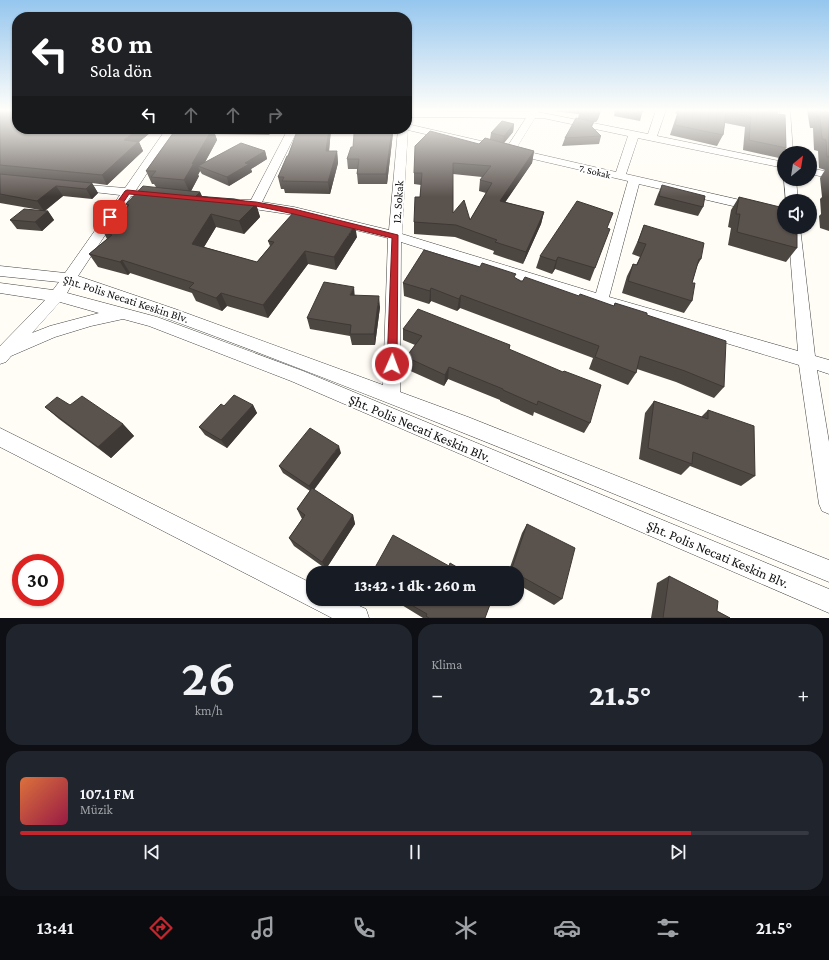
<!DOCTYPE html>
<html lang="tr">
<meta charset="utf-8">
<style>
body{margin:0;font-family:"Crimson Pro",serif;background:#20242c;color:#f1f3f6;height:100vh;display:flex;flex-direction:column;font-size:15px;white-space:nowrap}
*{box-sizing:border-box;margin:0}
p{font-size:13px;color:#9ea1a6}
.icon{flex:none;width:22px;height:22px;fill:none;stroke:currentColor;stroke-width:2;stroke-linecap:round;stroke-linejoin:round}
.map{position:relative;height:618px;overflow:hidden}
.side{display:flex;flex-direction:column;gap:6px;padding:6px;background:#0d0f14;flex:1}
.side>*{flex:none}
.guide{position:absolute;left:12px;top:12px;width:400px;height:122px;border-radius:16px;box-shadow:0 1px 3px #0004;background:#202124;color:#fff;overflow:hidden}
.needle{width:26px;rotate:30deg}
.fabs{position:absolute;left:777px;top:146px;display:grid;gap:8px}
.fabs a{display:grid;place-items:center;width:40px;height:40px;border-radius:50%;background:#171b24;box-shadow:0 1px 3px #0004;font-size:20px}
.speed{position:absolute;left:12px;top:554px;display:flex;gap:8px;font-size:20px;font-weight:700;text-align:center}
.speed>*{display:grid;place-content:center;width:52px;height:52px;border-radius:50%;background:#171b24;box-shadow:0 1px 3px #0004;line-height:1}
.speed .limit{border:6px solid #d22;background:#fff;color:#111}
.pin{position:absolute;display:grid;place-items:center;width:34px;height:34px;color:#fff;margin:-17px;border-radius:8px;box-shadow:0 2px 6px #0006}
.me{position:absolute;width:44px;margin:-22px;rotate:2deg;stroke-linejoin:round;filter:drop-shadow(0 0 3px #0008)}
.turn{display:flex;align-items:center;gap:14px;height:84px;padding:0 12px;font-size:18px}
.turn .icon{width:52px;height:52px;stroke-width:2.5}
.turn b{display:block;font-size:28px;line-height:34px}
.lanes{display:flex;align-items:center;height:38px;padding:0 12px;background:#0003;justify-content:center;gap:20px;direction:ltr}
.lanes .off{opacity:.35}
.big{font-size:30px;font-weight:800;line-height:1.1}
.side .widget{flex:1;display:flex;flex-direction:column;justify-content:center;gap:6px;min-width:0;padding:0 14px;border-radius:16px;background:#20242c}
.side .dial{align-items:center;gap:0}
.dial b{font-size:52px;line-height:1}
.song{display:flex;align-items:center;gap:12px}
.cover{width:48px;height:48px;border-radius:6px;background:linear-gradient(135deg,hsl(20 70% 55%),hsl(340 70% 35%))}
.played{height:4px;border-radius:2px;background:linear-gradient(90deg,#c4262e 85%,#363941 85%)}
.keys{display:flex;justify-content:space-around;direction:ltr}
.heat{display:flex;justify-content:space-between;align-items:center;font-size:22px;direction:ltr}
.side .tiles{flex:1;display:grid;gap:6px;grid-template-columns:1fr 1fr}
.widget:last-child{grid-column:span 2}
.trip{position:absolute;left:306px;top:566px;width:218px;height:40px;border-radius:16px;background:#171b24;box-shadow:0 1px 3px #0004;font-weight:800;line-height:40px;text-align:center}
.tab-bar{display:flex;height:64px;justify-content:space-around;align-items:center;background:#090b0e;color:#9ea1a6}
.tab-bar .icon{width:28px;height:28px}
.tab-bar .on{color:#c4262e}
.tab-bar b{font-size:18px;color:#f1f3f6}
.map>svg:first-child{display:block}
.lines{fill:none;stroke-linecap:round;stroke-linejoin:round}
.minor-casing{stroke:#444;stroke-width:1}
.minor{fill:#fff;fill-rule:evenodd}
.wall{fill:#4d4742;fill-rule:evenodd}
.shaded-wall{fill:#3f3936}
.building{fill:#5a524d;stroke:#3f3936;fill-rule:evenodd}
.route{fill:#c4262e;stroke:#7f191e}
.labels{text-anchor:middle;stroke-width:4;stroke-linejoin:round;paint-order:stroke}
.far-street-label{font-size:10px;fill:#111;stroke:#fff}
.street-label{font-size:12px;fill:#111;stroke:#fff}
.near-street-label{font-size:14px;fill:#111;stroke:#fff}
</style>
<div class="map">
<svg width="829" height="618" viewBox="0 0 829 618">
<rect width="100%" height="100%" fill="#fffdf5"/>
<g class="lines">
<defs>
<path id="minor" d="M530 110H540L538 112 648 134 656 110H666L657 136 784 162V168L638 138 626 174 784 210V218L639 184 609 297 798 351 788 227H800L815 356 829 360V374L817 370 829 442V514L822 511 819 504 799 365 596 304 401 242 400 392 468 417 829 560V582C578 479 328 375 72 284L67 293 157 317 303 371 829 589V613L291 381 149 326 123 319 91 326 55 337 11 356 6 362 0 364V346L45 300 0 293V283L53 290 59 282 0 276V266L65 273 120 195 76 190 72 189 70 187 72 185 76 184 125 188 166 129H176L136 190 159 193 161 195 159 197 155 198 131 196 78 276 175 309 383 385 388 238 294 215 227 205 225 202 227 199 251 200 288 129H298L262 202 294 207 389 230 398 129H407V124L507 147 526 118 407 117V111L529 112ZM535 118H543L628 136 616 172 516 149ZM408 130 628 181 596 293 402 234ZM60 302 99 313 50 326 32 333Z
M780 110H790L793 153H784V155Z
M810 168 829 172V178L810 174Z
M784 179H796L798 201H786Z
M0 428 313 584V599H344L366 609 369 618H332L305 604 0 447Z"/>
</defs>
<use href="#minor" class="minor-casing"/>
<use href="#minor" class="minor"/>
</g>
<path class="wall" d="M0 110 151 132 139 142 143 151 107 185 92 183 98 193 92 199 63 196 45 211H48L54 220 42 231 17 229 10 220 40 210 0 203Z
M554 110H601L598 119 596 122H594L592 127 601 136 599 144 562 146 565 138 578 118 579 114 553 111Z
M615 110H643L640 121 614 116Z
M677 110H778L777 114 786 148 779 158 743 150 745 127 725 123 723 135 717 146 670 135 677 114 675 113Z
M807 110H829V231L820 228 819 216 821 214 820 199 822 197 820 178 825 170 819 168 818 151 814 150 813 128H810Z
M514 124 513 132 504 143 534 151 532 163 505 202 544 212 541 224 523 264 493 254 494 251 455 237 414 234V222L420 197 421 185 414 184V173L490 139 491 133ZM453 174 482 177 480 180 479 191 486 193 470 220 453 213Z
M176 129H272L269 135 215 134 217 140 205 162 265 151 267 159 251 169 252 172 229 186 202 174 200 171 198 175 199 176 191 191 200 192 202 196 256 204 260 217 244 234 216 227 204 247 257 262 270 246 268 241 357 237 336 270 308 264 268 318 227 306 222 311 196 301 192 293 130 273 128 275 98 267 89 254 107 239 104 233 127 206 126 204 156 187 154 184H152L146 171Z
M298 129H331L329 151H337L338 163 330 194 285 193 284 189H281L278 177 288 156Z
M356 129H393V133L387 184H358L357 174V169H348L347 159 353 147Z
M662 185 703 207 698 216 654 205 658 194Z
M739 197 795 234 797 248 786 262 728 245 731 228 728 227 731 210Z
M644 225 701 259 697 266 692 283V301L684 313 622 293 627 276 633 264 636 265 640 257 632 254 639 238Z
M607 228 595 268 590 281 555 269 552 274 536 268 540 256Z
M480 267 515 278 522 282 614 306 615 303 647 315 724 387 714 398 676 382 637 369 636 373 628 385 589 369 593 358 460 308 457 311 431 301 429 304 404 296 403 283Z
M355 295 380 307 375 345H352L350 336 310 329 307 318Z
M403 329 510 345 509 350 590 423 584 433 534 412 533 416 500 401V400L448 379 444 386 406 369V357L415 345 403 340Z
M654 401 701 417 708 410 755 476 741 486 690 466 681 475 639 459 645 413Z
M70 405 123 424 134 436 111 458 59 419 45 407Z
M253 405 257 413 227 448 205 435 199 427 224 406Z
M341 453 314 490 353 515 355 524 326 569 294 546 289 538 302 519 297 509 310 491 283 473 279 466Z
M527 524 562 599 554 605 517 584V573H508L522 533Z
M669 576 717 611 730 618H651L657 583Z
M392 599H492L485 618H423Z"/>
<path class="shaded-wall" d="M600 110H601L598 119 596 122Z
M514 124 513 132 503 144 504 136Z
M139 129H149L151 132 139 142 143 151 107 185 102 175 124 140Z
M212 129H213L217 140 202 168 198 166 200 171 198 175 199 176 190 193 184 180 192 164Z
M267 129H272L269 135Z
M329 129H331L328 162 326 151Z
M392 129H393V133L387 184 386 174Z
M265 151 267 159 251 169 252 172 229 186 227 177 245 163Z
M337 151 338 163 330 194 328 182Z
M534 151 532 163 498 213 500 201Z
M92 183 98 193 92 199 86 189Z
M56 186 63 196 44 211 37 201Z
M200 192 205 205 196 196Z
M256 204 260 217 244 234 239 221Z
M48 211 54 220 42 231 35 222Z
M544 212 541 224 523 264 526 252Z
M211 214 216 227 198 257 192 244Z
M355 225 357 237 336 270 334 257Z
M305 251 308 264 268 318 263 305Z
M558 257 555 269 552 274 556 261Z
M122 260 130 273 128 275 120 262Z
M354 287 355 299 350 295Z
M431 288V301L429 304 430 291Z
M221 293 227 306 222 311 216 298Z
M461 295 460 308 457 311 459 299Z
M379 296 380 307 375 345 374 334Z
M449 367 448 379 444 386 445 375Z
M253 405 257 413 227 448 221 440Z
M123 424 134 436 111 458 98 447Z
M339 446 341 453 312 492 309 486Z
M353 515 355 524 326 569 322 562Z"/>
<path class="building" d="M0 110H17V129H139L124 140 138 142 102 175 0 165Z
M629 110H643V112Z
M679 110H778L777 114 785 115 786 148 749 140 751 117 726 112 723 135 675 125Z
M816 110H829V157H827L826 140 822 139 820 117H817Z
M576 118 594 122 591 126 601 136 565 138Z
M502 121 514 124 504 136 491 133Z
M176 129H212L192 164 194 163 184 180 151 177 156 171H146Z
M298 129H329L326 151H337L328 182 282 181 284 177H278L287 156H288Z
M356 129H392L386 174H357L359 159H347L351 147H353L354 134Z
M430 131 479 144 485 138 534 151 500 201 544 212 526 252 495 242 497 240 456 225 414 222 415 197H420L422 173H414L415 146ZM453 163 491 166 480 180 492 183 470 220 464 200 453 213Z
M241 143 265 151 245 163 249 164 227 177 198 166Z
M0 174 92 183 86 189 56 186 37 201 0 194Z
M662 185 705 196 703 207 659 196Z
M143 186 200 192 196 196 234 199 256 204 239 221 211 214 192 244 257 262 274 242 268 241 294 212 355 225 334 257 305 251 263 305 221 293 216 298 189 288 194 283 122 260 120 262 89 254 112 235 104 233 129 205 126 204Z
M739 197 784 208V227H795V234H797V248L737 232 740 214H736Z
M577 201 613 213 607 228 610 229 595 268 558 257 556 261 540 256Z
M24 209 48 211 35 222 10 220Z
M644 225 704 243 701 259H699L692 283H695L692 301 628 281 633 264 637 265 646 244 638 242Z
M424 250 480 267 482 263 516 274 514 277 522 282 525 277 579 296 580 294 614 306 615 303 647 313V315L726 341 724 387 685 371 640 356 636 373 595 357 599 346 461 295 459 299 431 288 430 291 403 283Z
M324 282 354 287 350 295 379 296 374 334H350L351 325 307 318Z
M418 309 510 345 509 349 563 372 564 371 601 385 590 423 538 401 537 405 503 390V389L449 367 445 375 406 357 422 336 403 329Z
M234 395 253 405 221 440 199 427 221 404 224 406Z
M82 396 123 424 98 447 45 407 57 397 70 405Z
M654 401 708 419V410L754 426 755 476 693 452 692 464 648 448Z
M310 428 339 446 309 486 279 466Z
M312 488 353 515 322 562 289 538 305 515 297 509Z
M527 524 575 548 562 599 517 574V573H514L511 571Z
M393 535 449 566 450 563 467 573H372Z
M669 576 718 601 717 611 730 618H663Z
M401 599H492L485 618H429L426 616 427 614Z"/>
<linearGradient id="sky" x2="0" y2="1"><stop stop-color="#95c6ee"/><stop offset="0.56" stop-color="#fffefa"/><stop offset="1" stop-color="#fffefa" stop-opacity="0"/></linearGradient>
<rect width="829" height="197" fill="url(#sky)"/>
<path class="route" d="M127 190 256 202 294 209 398 235 397 364 395 367 392 368 388 367 387 364 392 238 294 214 256 206 129 194 113 218H108V215L125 191Z"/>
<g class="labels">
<g class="far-street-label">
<text transform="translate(595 171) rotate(13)" y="4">7. Sokak</text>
</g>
<g class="street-label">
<text transform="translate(398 202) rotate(-86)" y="4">12. Sokak</text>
<text transform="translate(126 299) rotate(18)" y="4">Şht. Polis Necati Keskin Blv.</text>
</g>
<g class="near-street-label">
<text transform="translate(420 428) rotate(23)" y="5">Şht. Polis Necati Keskin Blv.</text>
<text transform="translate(718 554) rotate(23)" y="5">Şht. Polis Necati Keskin Blv.</text>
</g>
</g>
</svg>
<div class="fabs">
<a><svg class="needle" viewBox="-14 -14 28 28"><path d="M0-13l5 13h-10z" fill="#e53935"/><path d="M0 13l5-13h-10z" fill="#9ea1a6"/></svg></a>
<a><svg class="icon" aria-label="sound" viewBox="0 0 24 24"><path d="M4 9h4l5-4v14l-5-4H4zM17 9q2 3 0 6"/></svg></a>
</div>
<div class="speed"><div class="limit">30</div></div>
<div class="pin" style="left:110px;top:217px;background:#d93025"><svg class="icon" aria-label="arrive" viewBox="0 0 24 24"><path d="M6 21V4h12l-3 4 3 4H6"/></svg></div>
<svg class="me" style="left:392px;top:364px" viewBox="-20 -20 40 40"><circle r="17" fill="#c4262e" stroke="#fff" stroke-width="3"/><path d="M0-11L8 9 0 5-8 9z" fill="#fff"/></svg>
<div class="trip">13:42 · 1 dk · 260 m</div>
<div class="guide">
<div class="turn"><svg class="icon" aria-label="left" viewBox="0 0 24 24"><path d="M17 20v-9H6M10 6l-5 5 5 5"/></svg><div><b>80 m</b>Sola dön</div></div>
<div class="lanes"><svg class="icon" aria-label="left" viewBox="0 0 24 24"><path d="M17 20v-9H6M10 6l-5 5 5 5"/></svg><svg class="icon off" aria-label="ahead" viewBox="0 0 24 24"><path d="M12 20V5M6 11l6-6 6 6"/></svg><svg class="icon off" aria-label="ahead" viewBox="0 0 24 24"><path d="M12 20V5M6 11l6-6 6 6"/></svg><svg class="icon off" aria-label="right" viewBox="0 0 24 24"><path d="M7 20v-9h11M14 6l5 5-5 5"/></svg></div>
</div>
</div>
<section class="side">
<div class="tiles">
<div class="widget dial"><b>26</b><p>km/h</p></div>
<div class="widget"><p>Klima</p>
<div class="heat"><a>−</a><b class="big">21.5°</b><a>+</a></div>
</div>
<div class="widget">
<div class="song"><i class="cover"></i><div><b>107.1 FM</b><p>Müzik</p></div></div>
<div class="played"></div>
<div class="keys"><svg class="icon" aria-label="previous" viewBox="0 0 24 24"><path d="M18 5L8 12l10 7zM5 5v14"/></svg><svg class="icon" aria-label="pause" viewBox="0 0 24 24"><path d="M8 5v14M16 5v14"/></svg><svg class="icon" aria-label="next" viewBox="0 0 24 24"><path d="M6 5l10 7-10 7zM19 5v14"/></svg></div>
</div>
</div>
</section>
<nav class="tab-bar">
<b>13:41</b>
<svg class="icon on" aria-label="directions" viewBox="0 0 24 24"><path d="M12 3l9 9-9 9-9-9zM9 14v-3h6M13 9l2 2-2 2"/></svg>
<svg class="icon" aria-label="music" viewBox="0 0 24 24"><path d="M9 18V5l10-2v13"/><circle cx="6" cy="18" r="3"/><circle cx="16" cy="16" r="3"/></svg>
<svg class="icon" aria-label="phone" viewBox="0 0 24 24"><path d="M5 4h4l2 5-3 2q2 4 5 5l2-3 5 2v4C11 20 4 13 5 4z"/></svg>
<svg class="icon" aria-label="climate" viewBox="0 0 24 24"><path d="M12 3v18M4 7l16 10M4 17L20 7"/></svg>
<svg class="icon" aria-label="car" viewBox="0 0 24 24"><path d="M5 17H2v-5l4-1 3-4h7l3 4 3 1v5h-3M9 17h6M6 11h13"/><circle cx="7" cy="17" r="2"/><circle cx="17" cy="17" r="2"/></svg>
<svg class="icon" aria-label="filters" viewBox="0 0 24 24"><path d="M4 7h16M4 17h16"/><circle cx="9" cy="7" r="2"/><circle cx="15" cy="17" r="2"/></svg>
<b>21.5°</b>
</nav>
